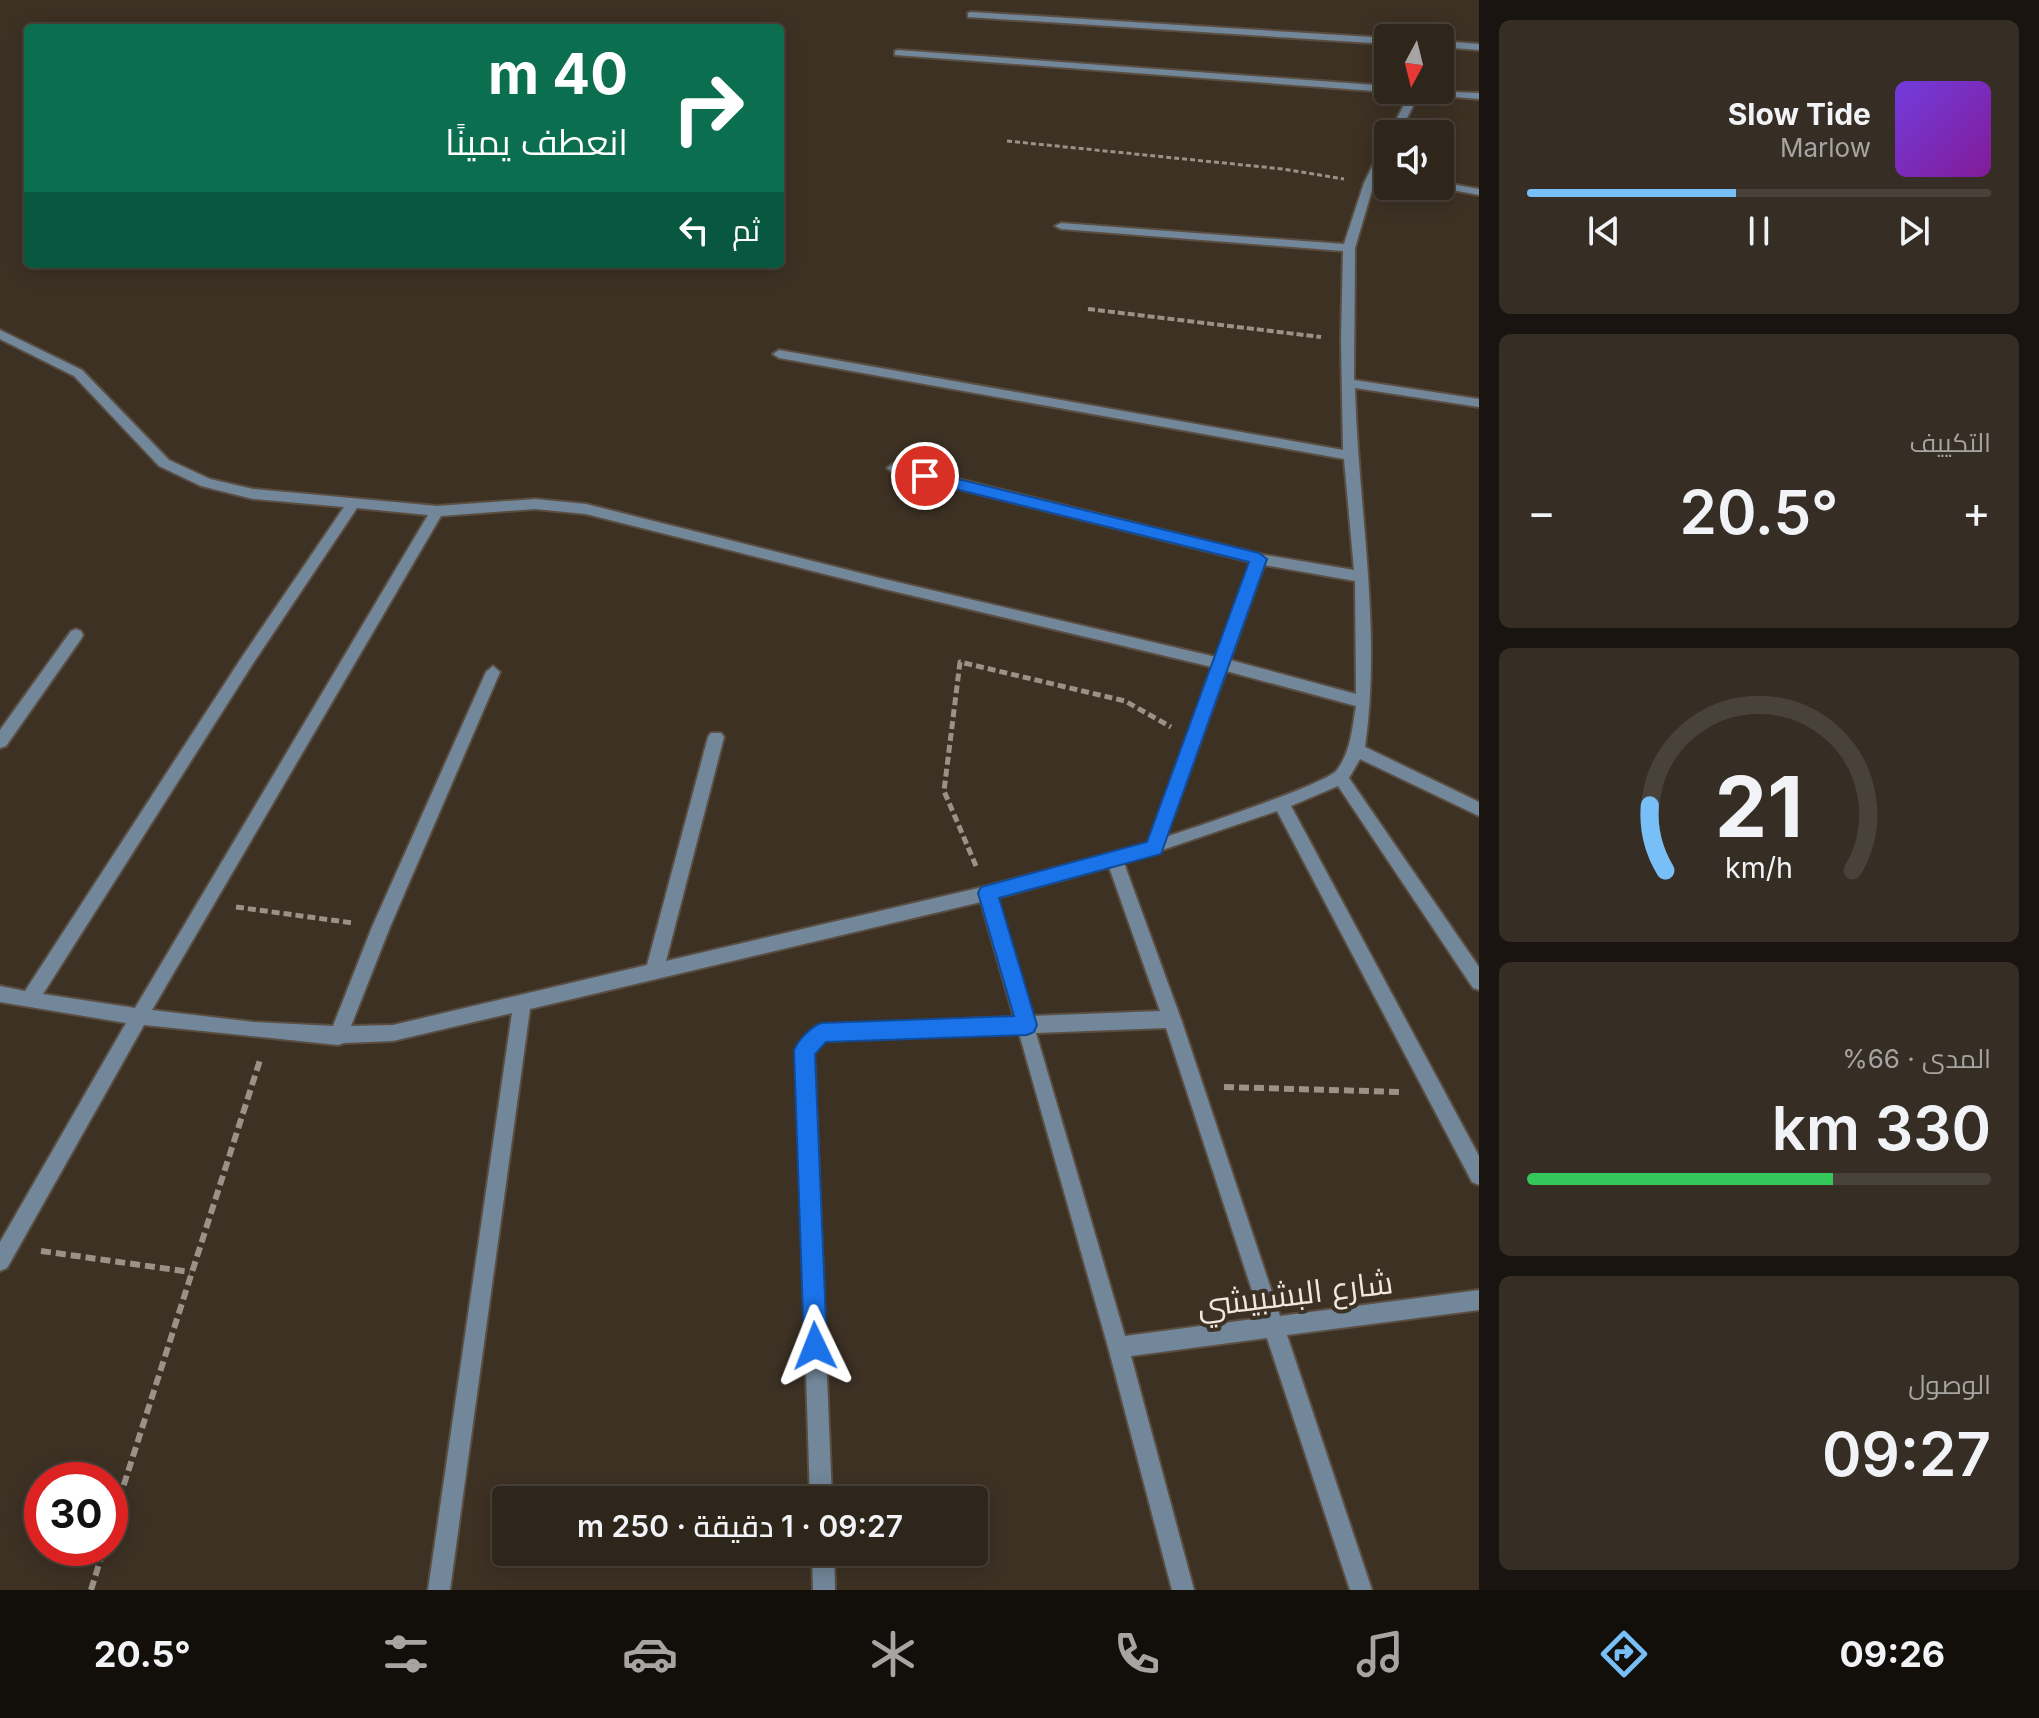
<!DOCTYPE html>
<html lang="ar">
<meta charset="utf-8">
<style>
body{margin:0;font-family:Inter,Cairo,sans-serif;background:#362d24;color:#f1f3f6;direction:rtl;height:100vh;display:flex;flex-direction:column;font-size:30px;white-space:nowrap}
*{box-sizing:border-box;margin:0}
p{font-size:26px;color:#a7a5a3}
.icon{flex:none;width:44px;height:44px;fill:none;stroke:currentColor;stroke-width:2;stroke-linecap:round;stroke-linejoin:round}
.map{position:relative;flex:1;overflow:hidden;direction:ltr}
.details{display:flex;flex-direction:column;gap:20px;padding:20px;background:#19140f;width:560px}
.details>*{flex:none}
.guide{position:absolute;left:24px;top:24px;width:760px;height:244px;border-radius:8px;box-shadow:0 4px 20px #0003,0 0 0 2px #49423a;direction:rtl;background:#0b6e4f;color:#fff;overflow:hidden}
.needle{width:52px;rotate:187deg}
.tools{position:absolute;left:1374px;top:24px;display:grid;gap:16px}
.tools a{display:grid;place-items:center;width:80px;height:80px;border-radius:8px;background:#2e251b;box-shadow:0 4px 20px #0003,0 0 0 2px #49423a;font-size:40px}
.speed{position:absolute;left:24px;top:1462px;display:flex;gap:16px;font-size:40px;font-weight:700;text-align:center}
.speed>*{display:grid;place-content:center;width:104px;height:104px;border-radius:50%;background:#2e251b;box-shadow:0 4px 20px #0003,0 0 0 2px #49423a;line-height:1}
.speed .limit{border:12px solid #d22;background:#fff;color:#111}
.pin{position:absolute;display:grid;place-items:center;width:68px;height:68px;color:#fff;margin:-34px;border:4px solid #fff;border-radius:50%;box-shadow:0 2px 8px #0007}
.me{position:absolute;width:88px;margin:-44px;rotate:358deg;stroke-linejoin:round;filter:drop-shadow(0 0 6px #0008)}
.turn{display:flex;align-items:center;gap:28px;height:168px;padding:0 24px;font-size:36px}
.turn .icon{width:104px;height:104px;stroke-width:2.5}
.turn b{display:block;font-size:56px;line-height:68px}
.then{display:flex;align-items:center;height:76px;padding:0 24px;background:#0003;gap:16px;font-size:30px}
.big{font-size:60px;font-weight:600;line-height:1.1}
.details .tile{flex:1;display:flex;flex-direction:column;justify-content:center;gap:12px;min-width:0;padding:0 28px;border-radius:12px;background:#362d24}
.details .dial{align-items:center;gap:0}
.dial svg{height:208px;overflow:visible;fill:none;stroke:#49423a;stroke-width:7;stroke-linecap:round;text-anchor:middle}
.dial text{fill:#f1f3f6;stroke:none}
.song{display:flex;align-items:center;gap:24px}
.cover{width:96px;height:96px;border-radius:12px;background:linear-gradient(135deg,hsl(260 70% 55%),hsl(290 70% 35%))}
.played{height:8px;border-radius:4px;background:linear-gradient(90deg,#78bff8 45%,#49423a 45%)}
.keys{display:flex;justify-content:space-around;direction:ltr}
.heat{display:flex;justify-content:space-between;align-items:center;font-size:44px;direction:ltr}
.charge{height:12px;border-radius:6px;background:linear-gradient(90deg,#34c759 66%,#49423a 0)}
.trip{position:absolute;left:492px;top:1486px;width:496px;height:80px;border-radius:8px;background:#2e251b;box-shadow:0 4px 20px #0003,0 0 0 2px #49423a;font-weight:600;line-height:80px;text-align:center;direction:rtl}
.tabs{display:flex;height:128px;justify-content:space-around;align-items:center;background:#120f0b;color:#a7a5a3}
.tabs .icon{width:56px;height:56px}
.tabs .selected{color:#78bff8}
.tabs b{font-size:36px;color:#f1f3f6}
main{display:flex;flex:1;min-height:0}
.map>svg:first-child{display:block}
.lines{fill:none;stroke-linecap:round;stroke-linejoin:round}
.minor-casing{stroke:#5a4e42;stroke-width:4}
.path-far3{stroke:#9b9186;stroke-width:3;stroke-dasharray:5 3;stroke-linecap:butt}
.path-far2{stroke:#9b9186;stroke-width:4;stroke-dasharray:7 3;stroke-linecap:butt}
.path-far1{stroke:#9b9186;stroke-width:5;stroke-dasharray:8 4;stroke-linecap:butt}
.path{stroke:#9b9186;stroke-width:6;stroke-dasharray:10 5;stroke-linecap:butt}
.minor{fill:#72879a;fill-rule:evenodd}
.route{fill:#1a73e8;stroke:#114b97;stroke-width:2}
.labels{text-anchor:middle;stroke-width:8;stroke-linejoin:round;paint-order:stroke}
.near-street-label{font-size:32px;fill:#f0e8df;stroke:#3d3124}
</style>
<main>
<section class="details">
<div class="tile">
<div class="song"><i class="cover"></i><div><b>Slow Tide</b><p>Marlow</p></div></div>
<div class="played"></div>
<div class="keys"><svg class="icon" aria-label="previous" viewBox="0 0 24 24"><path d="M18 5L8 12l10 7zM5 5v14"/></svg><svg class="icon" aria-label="pause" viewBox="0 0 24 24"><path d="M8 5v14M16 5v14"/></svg><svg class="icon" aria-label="next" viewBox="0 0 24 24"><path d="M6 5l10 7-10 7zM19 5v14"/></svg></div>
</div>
<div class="tile"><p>التكييف</p>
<div class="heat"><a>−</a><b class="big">20.5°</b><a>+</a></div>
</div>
<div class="tile dial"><svg viewBox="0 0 100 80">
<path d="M14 69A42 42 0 1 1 86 69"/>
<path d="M14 69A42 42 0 0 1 8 44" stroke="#78bff8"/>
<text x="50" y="56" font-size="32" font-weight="700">21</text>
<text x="50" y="72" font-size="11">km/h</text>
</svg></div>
<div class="tile"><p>المدى · 66%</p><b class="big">330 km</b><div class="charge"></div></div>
<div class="tile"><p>الوصول</p><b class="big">09:27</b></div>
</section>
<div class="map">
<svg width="1479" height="1590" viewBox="0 0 1479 1590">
<rect width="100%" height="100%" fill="#3d3124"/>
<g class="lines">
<defs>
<path id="minor" d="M971 12 1388 38V44L968 17V13Z
M1440 41 1479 44V50L1440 47Z
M898 50 1388 86V90H1392L1388 92 895 55V51Z
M1399 90 1479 93V99L1419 94 1399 134H1389L1410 93Z
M1388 142V156L1374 183 1355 248 1354 380 1479 399V407L1355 388C1358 508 1382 628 1365 747L1479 802V816L1360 759 1349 778 1479 967V990L1473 988 1338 786 1291 806 1479 1156V1185L1472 1182 1277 811 1124 863 1181 1019 1280 1316 1479 1290V1310L1287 1335 1372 1590H1350L1267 1338 1131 1356 1194 1590H1172L1108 1347 1019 1033 825 1041 814 1053 832 1500H810L796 1050 815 1027 821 1025 1014 1017 981 902 530 1009 450 1590H428L512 1013 393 1041 344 1043 338 1045 144 1025 7 1268 0 1271V1242L126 1023 0 1002V986L25 991 242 657 344 507 253 499 201 486 159 466 74 376 0 339V330L82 370 169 460 210 479 253 489 437 506 535 499 586 504 880 578 1216 657 1251 562 894 473 887 468 894 463 1259 554 1354 570 1344 459 779 358 773 354 779 350 1343 450 1341 340 1343 251 1061 229 1055 226 1061 223 1344 244 1364 183 1383 145ZM357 508 428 515 135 1008 43 994 252 665ZM535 509 586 514 880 588 1212 667 1148 843 987 886 666 961 724 737 721 733H711L708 737 647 965 393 1025 351 1026 390 927 500 672 493 666 486 672 372 927 333 1026 254 1022 152 1010 441 516ZM1264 565 1355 581 1356 694 1230 660ZM1226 671 1356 706C1352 729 1351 751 1337 770 1327 784 1192 828 1166 837ZM1109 867 1160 1011 1031 1016 997 898ZM1166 1028 1261 1318 1125 1336 1036 1033Z
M1440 182 1479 189V195L1436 187 1440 186Z
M76 629 81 631 83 635 81 639 6 746 0 748V730L71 631Z
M812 1552H834L835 1590H813Z"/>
</defs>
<use href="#minor" class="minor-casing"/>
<path class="path-far3" d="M1007 141 1283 169 1344 179"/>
<path class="path-far2" d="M1088 309 1321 337"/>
<path class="path-far1" d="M976 866 944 791 960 662 1125 701 1171 727
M236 907 353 923"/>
<path class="path" d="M1224 1087 1402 1092
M41 1251 190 1272
M110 1528 261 1057
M91 1590 104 1548"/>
<use href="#minor" class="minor"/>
</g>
<path class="route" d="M925 471 1259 553 1267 559 1161 854 999 898 1037 1025 1034 1032 1027 1035 826 1042 815 1054 827 1346 824 1354 815 1357 807 1354 804 1346 794 1050C799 1039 810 1028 821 1023L1014 1016 978 893 981 887 1147 842 1249 562 919 480V472Z"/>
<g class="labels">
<g class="near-street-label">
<text transform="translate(1295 1294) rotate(-7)" y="11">شارع البشبيشي</text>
</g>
</g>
</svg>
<div class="tools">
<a><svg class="needle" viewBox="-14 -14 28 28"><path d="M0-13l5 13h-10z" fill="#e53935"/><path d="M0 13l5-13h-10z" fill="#a7a5a3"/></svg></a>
<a><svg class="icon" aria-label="sound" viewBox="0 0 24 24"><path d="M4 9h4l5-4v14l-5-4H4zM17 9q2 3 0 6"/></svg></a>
</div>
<div class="speed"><div class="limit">30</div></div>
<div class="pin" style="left:925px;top:476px;background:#d93025"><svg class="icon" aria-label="arrive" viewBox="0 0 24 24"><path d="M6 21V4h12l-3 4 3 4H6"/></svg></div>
<svg class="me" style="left:815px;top:1346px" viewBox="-20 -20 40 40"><path d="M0-17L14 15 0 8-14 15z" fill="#1a73e8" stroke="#fff" stroke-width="4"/></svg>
<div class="trip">09:27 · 1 دقيقة · 250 m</div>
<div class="guide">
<div class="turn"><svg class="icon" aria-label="right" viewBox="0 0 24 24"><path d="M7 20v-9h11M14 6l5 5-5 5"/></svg><div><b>40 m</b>انعطف يمينًا</div></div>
<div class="then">ثم<svg class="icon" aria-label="left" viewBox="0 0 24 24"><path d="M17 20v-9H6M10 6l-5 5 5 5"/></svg></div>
</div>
</div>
</main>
<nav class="tabs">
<b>09:26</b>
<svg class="icon selected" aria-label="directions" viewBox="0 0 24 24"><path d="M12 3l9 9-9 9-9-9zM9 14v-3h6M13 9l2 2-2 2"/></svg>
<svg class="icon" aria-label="music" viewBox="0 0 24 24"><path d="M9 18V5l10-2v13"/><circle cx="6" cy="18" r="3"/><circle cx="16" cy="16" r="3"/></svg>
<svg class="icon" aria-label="phone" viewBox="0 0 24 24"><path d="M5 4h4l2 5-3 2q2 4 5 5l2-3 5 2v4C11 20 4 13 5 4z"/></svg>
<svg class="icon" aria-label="climate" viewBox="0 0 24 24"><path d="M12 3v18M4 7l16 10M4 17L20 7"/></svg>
<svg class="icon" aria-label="car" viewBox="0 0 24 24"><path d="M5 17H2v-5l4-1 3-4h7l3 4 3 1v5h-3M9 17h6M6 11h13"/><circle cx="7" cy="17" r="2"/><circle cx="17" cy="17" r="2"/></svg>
<svg class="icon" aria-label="filters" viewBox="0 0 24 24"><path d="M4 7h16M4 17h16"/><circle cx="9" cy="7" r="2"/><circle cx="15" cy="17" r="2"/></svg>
<b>20.5°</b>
</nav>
